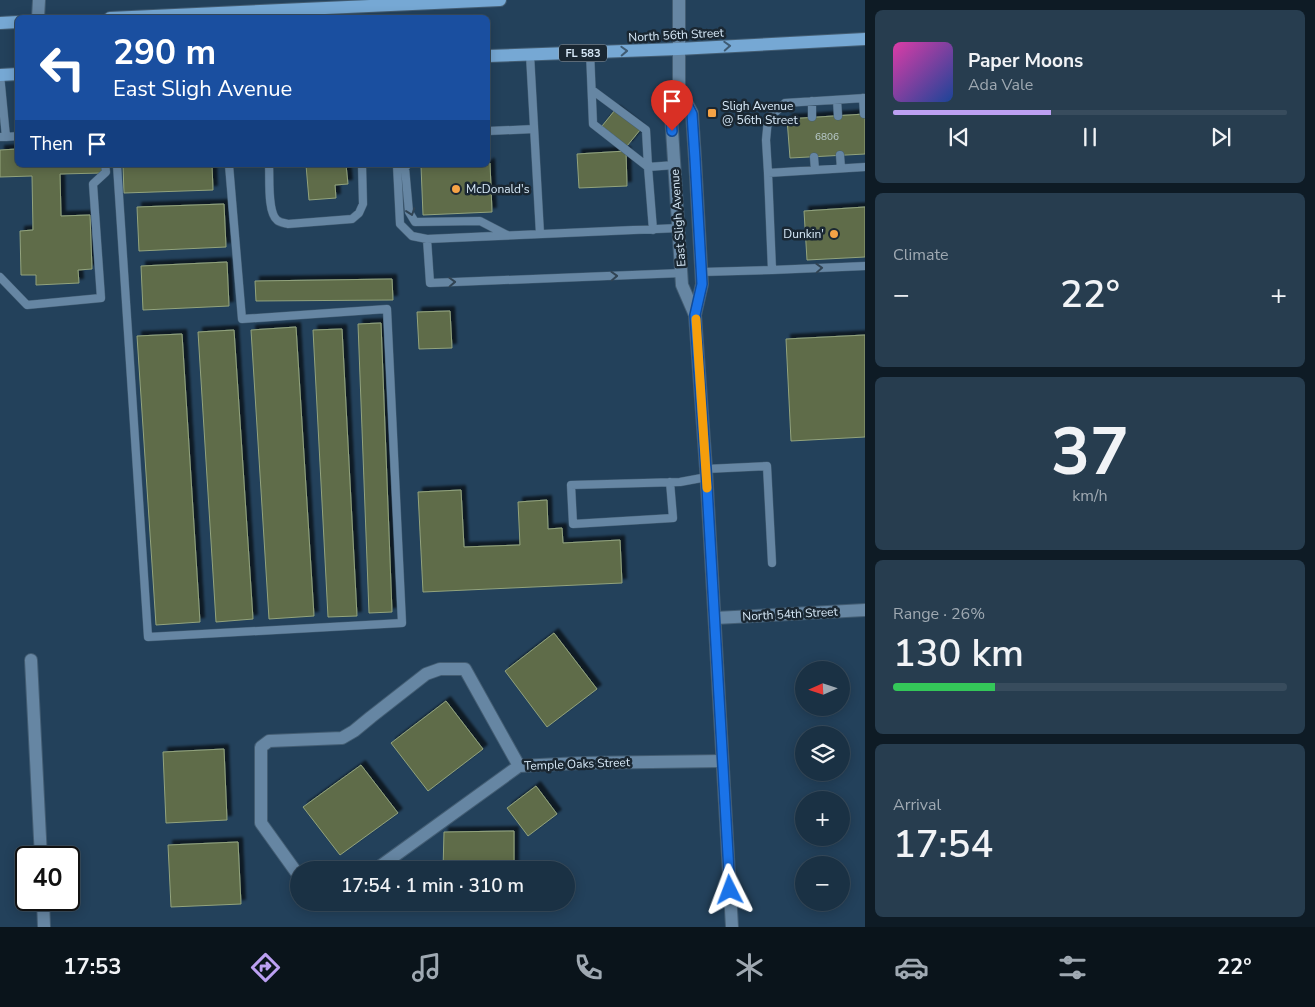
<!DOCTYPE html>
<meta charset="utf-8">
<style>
body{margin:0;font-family:"Nunito Sans",sans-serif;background:#273d4f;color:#f1f3f6;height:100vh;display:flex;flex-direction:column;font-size:19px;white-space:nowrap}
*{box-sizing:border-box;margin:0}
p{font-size:16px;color:#9fa9b2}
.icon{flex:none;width:28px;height:28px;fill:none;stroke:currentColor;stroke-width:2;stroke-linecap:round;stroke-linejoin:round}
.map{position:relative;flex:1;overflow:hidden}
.sheet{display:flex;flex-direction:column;gap:10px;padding:10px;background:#0e1b25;width:450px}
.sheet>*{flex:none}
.hud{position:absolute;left:15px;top:15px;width:475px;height:152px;border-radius:8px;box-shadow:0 2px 12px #0003,0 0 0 1px #384c5d;background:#1a4fa0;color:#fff;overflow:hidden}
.needle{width:32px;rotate:267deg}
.controls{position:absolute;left:795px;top:661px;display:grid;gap:10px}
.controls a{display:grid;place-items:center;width:55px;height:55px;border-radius:50%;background:#1a3144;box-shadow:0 2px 12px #0003,0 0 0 1px #384c5d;font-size:25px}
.speed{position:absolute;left:15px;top:846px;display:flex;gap:10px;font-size:25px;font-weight:700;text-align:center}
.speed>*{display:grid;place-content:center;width:65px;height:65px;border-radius:50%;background:#1a3144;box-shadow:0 2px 12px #0003,0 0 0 1px #384c5d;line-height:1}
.speed .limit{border:2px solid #111;border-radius:8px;background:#fff;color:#111}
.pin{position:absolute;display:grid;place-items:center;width:42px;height:42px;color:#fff;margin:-51px -21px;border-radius:50% 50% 50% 0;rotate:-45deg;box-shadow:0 0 5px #0007}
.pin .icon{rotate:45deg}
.me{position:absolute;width:55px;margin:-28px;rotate:357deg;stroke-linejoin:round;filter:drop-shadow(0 0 4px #0008)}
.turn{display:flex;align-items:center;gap:18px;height:105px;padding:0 15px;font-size:22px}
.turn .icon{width:65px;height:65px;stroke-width:2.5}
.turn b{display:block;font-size:35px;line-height:42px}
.then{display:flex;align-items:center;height:48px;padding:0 15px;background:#0003;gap:10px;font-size:19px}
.big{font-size:38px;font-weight:600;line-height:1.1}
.sheet .widget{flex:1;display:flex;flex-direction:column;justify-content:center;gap:8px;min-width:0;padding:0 18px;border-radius:8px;background:#273d4f}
.sheet .dial{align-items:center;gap:0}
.dial b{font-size:65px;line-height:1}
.song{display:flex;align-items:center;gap:15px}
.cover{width:60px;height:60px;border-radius:8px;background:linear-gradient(135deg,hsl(320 70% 55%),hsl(220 70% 35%))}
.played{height:5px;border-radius:2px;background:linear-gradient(90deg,#bca0f2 40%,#384c5d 40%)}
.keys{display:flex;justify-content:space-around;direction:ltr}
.heat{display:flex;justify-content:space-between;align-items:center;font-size:28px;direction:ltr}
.charge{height:8px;border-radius:4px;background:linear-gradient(90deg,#34c759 26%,#384c5d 0)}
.trip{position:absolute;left:290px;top:861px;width:285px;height:50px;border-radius:25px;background:#1a3144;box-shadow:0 2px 12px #0003,0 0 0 1px #384c5d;font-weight:600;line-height:50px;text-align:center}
.dock{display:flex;height:80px;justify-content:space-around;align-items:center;background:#0a141b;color:#9fa9b2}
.dock .icon{width:35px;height:35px}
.dock .active{color:#bca0f2}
.dock b{font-size:22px;color:#f1f3f6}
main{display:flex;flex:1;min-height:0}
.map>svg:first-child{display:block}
.building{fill:#5e6c48;stroke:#93a37d;filter:url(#shadow)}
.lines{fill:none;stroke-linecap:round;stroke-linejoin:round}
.lane-casing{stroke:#435d73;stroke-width:9}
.street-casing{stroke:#435d73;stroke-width:14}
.secondary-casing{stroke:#435d73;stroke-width:14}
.primary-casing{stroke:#435d73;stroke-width:14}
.lane{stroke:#6686a3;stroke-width:8}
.street{stroke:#6686a3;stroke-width:12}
.secondary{stroke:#6686a3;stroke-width:12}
.primary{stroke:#76a8d4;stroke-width:12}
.oneway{stroke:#3f5b73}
.oneway2{stroke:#314454}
.route-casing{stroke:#114b97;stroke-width:12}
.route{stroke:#1a73e8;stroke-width:9}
.slow{stroke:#f59e0b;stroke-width:9}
.poi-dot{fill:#f5a346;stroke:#1a2732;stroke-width:2}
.labels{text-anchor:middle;stroke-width:5;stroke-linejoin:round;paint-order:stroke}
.number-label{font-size:10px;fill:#b9cacc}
.shield{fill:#1a2732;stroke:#9eafbd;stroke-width:1}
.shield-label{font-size:11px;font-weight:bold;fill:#d7e9f8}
.street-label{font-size:12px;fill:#d7e9f8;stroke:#1a2732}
.poi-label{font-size:12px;fill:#d7e9f8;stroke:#1a2732;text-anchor:start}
</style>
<main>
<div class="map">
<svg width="865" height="927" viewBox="0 0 865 927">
<defs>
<filter id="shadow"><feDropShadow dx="4.5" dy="-4.5" stdDeviation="1" flood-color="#0009"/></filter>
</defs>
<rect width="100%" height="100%" fill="#23415b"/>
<path class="building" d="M615 110 640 130 627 146 602 126Z
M865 114V154L790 158 787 119Z
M18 149V165H102V173L60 174 61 216 90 215 92 269 78 270 79 283 36 285V275H21L20 231 33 230 32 176 0 177V150Z
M626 151 627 186 579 188 577 154Z
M488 163H490L492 212 423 215 421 166 488 165Z
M123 165H212L213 190 124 193Z
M306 165H346L348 184 335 185 336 198 309 200Z
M224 204 226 247 139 251 137 207Z
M865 207V257L807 260 804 211Z
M227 262 229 306 143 310 141 266Z
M392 279 393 300 256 301 255 281Z
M450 311 452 348 419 349 417 312Z
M381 323 392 612 369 613 358 324Z
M296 327 314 616 269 619 251 330Z
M342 329 357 616 328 617 313 330Z
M234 330 253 619 216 622 198 332Z
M182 334 200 622 156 625 137 336Z
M865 335V437L791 441 786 339Z
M461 490 464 547 520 545 518 502 547 500 548 529 562 528 563 543 620 540 622 583 423 592 418 492Z
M554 633 597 689 547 727 505 671Z
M446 701 483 749 428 791 391 743Z
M224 749 227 820 166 823 163 752Z
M361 765 398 813 340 855 303 807Z
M536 786 557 814 528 836 507 808Z
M514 831V870H443L444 832Z
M238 842 241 904 171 907 168 845Z"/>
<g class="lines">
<defs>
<path id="lane" d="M590 52 593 124 648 167 653 230
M530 55 540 234
M592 90 646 130 648 167 675 165
M863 98 864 114
M865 98 785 103 768 119 766 140 768 173 865 167
M837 100 838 116
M812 101V117
M488 131 534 129
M0 137H6L0 75
M6 137 18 136
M840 155 841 168
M814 157 815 170
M117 165 148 637 402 623 387 309 242 319 229 165
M269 165C270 178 267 212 277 220 280 223 285 223 288 224L352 219 359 213 363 204 362 165
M397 165 400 224 412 236 427 239 679 228
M407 165 405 168 409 212 415 222 480 221 507 235
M427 239 430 283 682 273
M772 270 865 266
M702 272 772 270 768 173
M0 277 27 305 101 298 93 184 106 172 105 165
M706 469 767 466 772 563
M670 482 673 518 573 524 571 485 680 482 707 477"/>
<path id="street" d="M38 18 39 0
M715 618 865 610
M31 660 41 858
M375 870 519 766 581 763 722 761
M299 876 261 823V747L269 741 342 738 354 731 371 717 426 674 440 669H465L519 766
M43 900 44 927"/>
<path id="secondary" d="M679 0V89L671 114 682 285 695 315
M679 89 692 113 695 159 702 284 695 315 706 469 732 927"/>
<path id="primary" d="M110 18 500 0
M0 23 18 22
M488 56 678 49 865 39
M0 75 18 74"/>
</defs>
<use href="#lane" class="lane-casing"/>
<use href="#street" class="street-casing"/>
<use href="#secondary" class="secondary-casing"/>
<use href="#primary" class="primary-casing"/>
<use href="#lane" class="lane"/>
<use href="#street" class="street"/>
<use href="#secondary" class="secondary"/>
<use href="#primary" class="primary"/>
</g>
<defs><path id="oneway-chevron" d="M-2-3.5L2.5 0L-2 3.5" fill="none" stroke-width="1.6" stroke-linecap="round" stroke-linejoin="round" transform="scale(1.25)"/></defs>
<g class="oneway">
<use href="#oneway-chevron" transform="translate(727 46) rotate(-3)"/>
<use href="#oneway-chevron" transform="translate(624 51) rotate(-2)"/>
</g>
<g class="oneway2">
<use href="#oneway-chevron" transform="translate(411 212) rotate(71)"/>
<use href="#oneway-chevron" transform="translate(819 268) rotate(-3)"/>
<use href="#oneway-chevron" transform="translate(614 276) rotate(-2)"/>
<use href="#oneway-chevron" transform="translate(452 282) rotate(-2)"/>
</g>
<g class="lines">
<defs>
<path id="route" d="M672 131 671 114 679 89 692 114 695 159 702 284 695 315 706 469 730 890"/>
</defs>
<use href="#route" class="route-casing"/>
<use href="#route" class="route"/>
<path class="slow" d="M696 319 707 488"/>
</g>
<g class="poi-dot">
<rect x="707" y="108" width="10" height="10" rx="2.5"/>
<circle cx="456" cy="189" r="5"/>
<circle cx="834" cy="234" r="5"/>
</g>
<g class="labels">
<g class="number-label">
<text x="827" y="140">6806</text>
</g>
<rect class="shield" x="559" y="44.5" width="48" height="17" rx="4"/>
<g class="shield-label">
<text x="583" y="57">FL 583</text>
</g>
<g class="street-label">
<text transform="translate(676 35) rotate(-3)" y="4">North 56th Street</text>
<text transform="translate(678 218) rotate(-94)" y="4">East Sligh Avenue</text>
<text transform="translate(790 614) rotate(-3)" y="4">North 54th Street</text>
<text transform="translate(577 764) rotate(-2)" y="4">Temple Oaks Street</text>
</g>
<g class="poi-label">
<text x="722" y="110">Sligh Avenue<tspan x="722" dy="14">@ 56th Street</tspan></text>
<text x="466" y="193">McDonald's</text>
<text x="824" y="238" text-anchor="end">Dunkin'</text>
</g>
</g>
</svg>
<div class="controls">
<a><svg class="needle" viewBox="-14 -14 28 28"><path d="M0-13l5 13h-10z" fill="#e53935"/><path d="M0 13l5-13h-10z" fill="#9fa9b2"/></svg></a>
<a><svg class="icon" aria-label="layers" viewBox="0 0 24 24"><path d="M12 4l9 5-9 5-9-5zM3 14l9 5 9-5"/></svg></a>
<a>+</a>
<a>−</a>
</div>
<div class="speed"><div class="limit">40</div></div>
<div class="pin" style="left:672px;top:131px;background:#d93025"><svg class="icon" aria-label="arrive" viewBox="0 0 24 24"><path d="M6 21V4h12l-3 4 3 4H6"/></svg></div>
<svg class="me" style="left:730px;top:890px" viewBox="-20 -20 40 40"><path d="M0-17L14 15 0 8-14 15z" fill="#1a73e8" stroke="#fff" stroke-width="4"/></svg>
<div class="trip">17:54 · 1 min · 310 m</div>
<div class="hud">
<div class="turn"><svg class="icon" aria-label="left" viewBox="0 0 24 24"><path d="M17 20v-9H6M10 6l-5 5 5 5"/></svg><div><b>290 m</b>East Sligh Avenue</div></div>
<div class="then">Then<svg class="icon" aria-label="arrive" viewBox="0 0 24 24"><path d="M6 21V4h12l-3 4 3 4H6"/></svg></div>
</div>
</div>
<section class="sheet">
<div class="widget">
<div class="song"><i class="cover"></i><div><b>Paper Moons</b><p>Ada Vale</p></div></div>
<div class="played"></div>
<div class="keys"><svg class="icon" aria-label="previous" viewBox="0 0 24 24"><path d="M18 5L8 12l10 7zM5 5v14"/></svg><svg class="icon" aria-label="pause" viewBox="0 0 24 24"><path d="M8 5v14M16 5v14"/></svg><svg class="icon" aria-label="next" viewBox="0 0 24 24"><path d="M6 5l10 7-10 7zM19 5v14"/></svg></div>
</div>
<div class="widget"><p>Climate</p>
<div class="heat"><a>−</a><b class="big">22°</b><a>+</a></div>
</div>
<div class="widget dial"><b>37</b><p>km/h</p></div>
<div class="widget"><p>Range · 26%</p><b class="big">130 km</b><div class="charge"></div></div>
<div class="widget"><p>Arrival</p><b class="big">17:54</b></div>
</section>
</main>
<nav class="dock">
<b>17:53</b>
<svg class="icon active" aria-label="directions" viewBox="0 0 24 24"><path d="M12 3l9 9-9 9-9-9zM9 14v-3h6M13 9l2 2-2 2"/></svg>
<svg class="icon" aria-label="music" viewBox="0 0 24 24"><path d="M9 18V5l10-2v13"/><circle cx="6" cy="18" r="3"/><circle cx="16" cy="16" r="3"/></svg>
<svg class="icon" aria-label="phone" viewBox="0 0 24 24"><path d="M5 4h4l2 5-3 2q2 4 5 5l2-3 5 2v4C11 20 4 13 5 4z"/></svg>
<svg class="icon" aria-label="climate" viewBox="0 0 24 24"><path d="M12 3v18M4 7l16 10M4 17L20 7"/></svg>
<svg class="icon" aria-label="car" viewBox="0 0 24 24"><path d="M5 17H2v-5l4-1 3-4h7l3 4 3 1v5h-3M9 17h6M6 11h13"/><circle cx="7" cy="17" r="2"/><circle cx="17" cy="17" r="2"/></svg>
<svg class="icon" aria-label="filters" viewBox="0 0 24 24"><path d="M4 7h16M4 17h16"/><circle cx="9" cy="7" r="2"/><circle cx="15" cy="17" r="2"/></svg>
<b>22°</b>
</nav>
